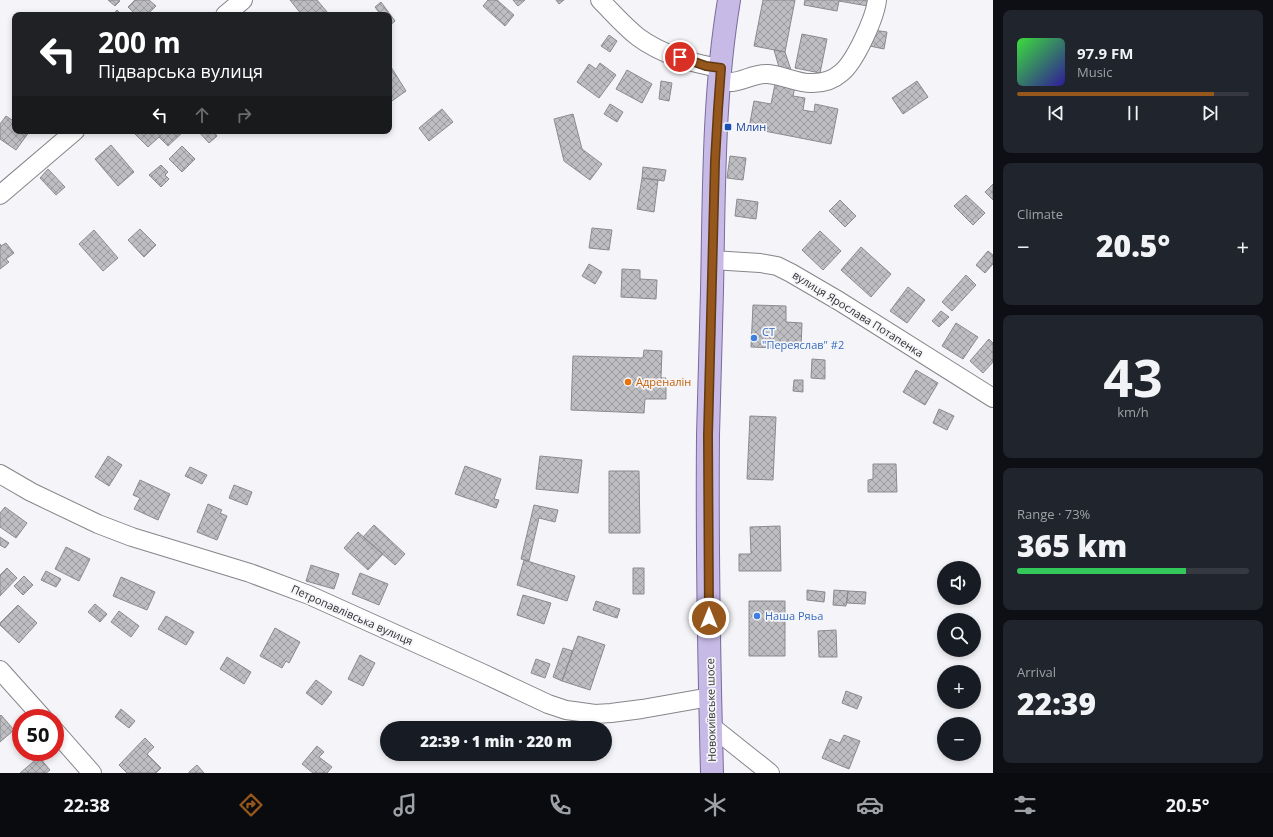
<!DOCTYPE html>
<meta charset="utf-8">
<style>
body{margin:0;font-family:"Open Sans",sans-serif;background:#20242c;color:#f1f3f6;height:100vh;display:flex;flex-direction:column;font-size:15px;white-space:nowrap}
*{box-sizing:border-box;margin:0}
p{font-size:13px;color:#9ea1a6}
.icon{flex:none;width:22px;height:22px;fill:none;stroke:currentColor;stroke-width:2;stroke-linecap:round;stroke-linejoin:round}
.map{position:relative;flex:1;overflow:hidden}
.sheet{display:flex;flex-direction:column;gap:10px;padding:10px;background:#0d0f14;width:280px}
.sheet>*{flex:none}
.hud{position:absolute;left:12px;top:12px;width:380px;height:122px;border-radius:8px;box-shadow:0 2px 6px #0003;background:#202124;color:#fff;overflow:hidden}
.tools{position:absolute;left:937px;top:561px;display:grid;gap:8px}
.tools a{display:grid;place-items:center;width:44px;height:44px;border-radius:50%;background:#171b24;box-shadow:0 2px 6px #0003;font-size:20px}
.speed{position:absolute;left:12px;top:709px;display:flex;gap:8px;font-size:20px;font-weight:700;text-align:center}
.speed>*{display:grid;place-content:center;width:52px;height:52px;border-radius:50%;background:#171b24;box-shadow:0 2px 6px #0003;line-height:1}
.speed .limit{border:6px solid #d22;background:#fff;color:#111}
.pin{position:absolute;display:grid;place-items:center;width:34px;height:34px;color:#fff;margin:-17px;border:2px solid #fff;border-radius:50%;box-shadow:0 1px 4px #0007}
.me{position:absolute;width:44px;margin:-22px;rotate:0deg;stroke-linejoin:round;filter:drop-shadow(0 0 3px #0008)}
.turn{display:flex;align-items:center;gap:14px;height:84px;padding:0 20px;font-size:18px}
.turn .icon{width:52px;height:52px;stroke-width:2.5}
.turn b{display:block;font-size:28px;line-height:34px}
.lanes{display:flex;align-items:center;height:38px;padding:0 20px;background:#0003;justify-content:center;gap:20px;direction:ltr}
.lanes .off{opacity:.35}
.big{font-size:30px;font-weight:800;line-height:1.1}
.sheet .widget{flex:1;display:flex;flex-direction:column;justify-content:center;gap:6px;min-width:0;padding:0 14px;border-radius:8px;background:#20242c}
.sheet .dial{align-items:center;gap:0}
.dial b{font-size:52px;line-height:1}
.song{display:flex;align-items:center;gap:12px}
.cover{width:48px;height:48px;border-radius:6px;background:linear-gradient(135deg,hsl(120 70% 55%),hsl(250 70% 35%))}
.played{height:4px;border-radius:2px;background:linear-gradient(90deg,#95571c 85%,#363941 85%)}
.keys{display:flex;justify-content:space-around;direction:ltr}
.heat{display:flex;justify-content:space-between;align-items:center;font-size:22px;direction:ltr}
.charge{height:6px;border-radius:3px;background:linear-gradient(90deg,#34c759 73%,#363941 0)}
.trip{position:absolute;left:380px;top:721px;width:232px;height:40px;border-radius:20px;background:#171b24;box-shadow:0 2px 6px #0003;font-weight:800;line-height:40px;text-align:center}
.menu{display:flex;height:64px;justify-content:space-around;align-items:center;background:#090b0e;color:#9ea1a6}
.menu .icon{width:28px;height:28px}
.menu .current{color:#95571c}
.menu b{font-size:18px;color:#f1f3f6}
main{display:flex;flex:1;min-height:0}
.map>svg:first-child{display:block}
.building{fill:url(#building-cross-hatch);stroke:#8a8b8e}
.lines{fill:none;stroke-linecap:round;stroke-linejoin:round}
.minor-casing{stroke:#868589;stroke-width:20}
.major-casing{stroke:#796b9c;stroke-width:24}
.minor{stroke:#fff;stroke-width:18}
.major{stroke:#c7bae6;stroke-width:22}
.route-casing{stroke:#613912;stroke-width:10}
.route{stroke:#95571c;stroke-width:7}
.transit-dot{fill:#1a4fb4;stroke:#f5f5f9;stroke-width:1.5}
.shop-dot{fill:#3f7fe0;stroke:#f5f5f9;stroke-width:1.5}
.food-dot{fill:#e8710a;stroke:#f5f5f9;stroke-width:1.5}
.labels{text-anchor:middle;stroke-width:3.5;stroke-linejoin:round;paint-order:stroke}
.transit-label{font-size:11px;fill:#164399;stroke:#f5f5f9;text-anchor:start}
.street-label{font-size:11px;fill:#2f2f31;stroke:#f5f5f9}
.shop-label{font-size:11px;fill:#366cbe;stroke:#f5f5f9;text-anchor:start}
.food-label{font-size:11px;fill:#c56008;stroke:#f5f5f9;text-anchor:start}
</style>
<main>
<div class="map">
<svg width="993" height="773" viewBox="0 0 993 773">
<defs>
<pattern id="building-cross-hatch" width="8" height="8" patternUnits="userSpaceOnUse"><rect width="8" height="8" fill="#bebec2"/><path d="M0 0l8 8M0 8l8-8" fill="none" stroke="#9b9b9e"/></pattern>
</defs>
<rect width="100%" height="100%" fill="#f5f5f9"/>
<path class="building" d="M108 0H118L120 1 115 6Z
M135 0H149L156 6 147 15 143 12 139 15H136L128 7Z
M290 0H317L328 13 325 15H302Z
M488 0H497L514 15 505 26 483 6Z
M513 0H525L518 6Z
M556 0H564L559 4Z
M763 0H795L785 52 754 46Z
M805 0H870L868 6 839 1 837 11 804 5Z
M381 2 395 21 389 26V15H381L375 7Z
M117 10 122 15H113Z
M873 30 887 32 884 49 870 46Z
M802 34 827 39 820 73 795 68Z
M609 35 617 41 610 52 601 46Z
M774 50 785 52 793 76 781 74Z
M600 63 616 75 599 98 577 82 589 64 596 69Z
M391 67 406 91 389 103V68Z
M627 70 652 84 642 103 616 89Z
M776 79 796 82 793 96 805 98 803 110 814 112 815 104 838 109 831 144 749 128 754 101 771 104Z
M661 81 672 83 669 101 659 99Z
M917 81 928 97 903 114 892 98Z
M610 104 623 112 617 122 604 114Z
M442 109 453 122 429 141 419 128Z
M573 114 582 149 602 164 590 180 564 161 554 119Z
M6 116 15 122V131L29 132 16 150 0 139V124Z
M132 131H184L168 146 159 137 148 147Z
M198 131H213L217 136 209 143Z
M111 145 134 172 118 186 95 159Z
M182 146 195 159 182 172 169 159Z
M730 156 746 158 743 180 727 178Z
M161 165 168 172 165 175 169 179 161 187 149 175Z
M643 167 666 170 664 181 642 178Z
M48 169 65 187 56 195 40 178Z
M642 178 658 180 654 212 637 209Z
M993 184V200L985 192Z
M966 195 985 213 973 225 954 206Z
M737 199 758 202 756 219 735 216Z
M840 200 856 216 845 227 829 211Z
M592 228 612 230 609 250 589 248Z
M140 229 156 245 144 257 128 240Z
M94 230 118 258 103 271 79 244Z
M820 231 841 251 823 270 802 250Z
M6 243 14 253 6 259 9 262 0 269V244L1 246Z
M861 247 891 274 871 297 841 270Z
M988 251 993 255V264L985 273 976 265Z
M589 264 602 272 595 284 582 276Z
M622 269 640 270V279L657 280 656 299 621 297Z
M966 275 976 285 952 311 942 302Z
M908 287 925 300 907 323 890 311Z
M753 305 786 306V322L802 323 801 349 751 347Z
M941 311 949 317 939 327 932 321Z
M956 323 978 337 963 359 942 346Z
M989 339 993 343V362L983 373 970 361Z
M644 350 662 351 661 378H666V399H645L644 413 571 410 573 356 643 358Z
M812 359 825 360V379L811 378Z
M916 370 938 383 925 405 903 392Z
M794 380H803V392L793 391Z
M939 409 954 416 947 430 933 423Z
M750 416 776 417 773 480 747 479Z
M108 456 122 465 109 486 95 477Z
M540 456 582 460 578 493 536 489Z
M873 464H896L897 492H868V480L873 479Z
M465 466 501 479 494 499 499 500 496 508 455 494Z
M190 467 207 475 202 484 185 476Z
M609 471H639L640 533H609Z
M140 480 170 494 158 520 134 509 140 498 133 495Z
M234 485 252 492 247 505 229 498Z
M208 504 222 510 220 513 227 516 217 540 197 532Z
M534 505 558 510 555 522 539 518 529 561 521 559Z
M5 507 27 523 16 538 0 527V513Z
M374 525 405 554 395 565 363 537Z
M780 526 781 571H739V554H751L750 527Z
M358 532 383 554 368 570 344 548Z
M0 537 9 543 5 548 0 545Z
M66 547 90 559 79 581 55 569Z
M524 560 575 576 567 601 517 585Z
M311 565 339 574 334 589 306 581Z
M7 568 17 578 0 596V575Z
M633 568H644V594H633Z
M46 571 61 579 56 587 41 580Z
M360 573 388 584 379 605 352 594Z
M24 576 33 585 23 595 14 586Z
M121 577 155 592 147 610 113 596Z
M807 590 825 592 824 602 807 600Z
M834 590 848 591 846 606 833 605Z
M848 591 866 592 865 604 847 603Z
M523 595 551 603 544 624 517 615Z
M596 601 620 609 617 618 593 610Z
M749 601H785V656H749Z
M95 604 107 614 100 622 88 612Z
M18 605 37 623 19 643 0 625V623Z
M119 611 139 626 131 637 111 622Z
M166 616 194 632 186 645 158 629Z
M275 628 300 642 289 663 286 661 282 668 260 656Z
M836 630 837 657H819L818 631Z
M578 636 605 645 590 690 562 681Z
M563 648 573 651 562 681 553 677Z
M360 655 375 663 363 686 348 679Z
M227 657 251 672 244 684 220 669Z
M536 659 550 664 545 678 531 673Z
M316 680 332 692 322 705 306 693Z
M846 691 862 697 857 709 842 703Z
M121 709 135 721 129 728 115 717Z
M1 715 14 730 0 742V716Z
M844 735 860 741 849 769 822 758 830 739 840 743Z
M145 738 154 747 147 754 161 768 156 773H127L119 765Z
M317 746 324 752 319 757 332 767 327 773H313L302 764Z
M39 757 50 770 46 773H20Z
M197 765 204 773H189V772Z"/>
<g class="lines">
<defs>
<path id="minor" d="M600 0C612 12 624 26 638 37 661 54 693 64 721 68
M225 15 243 0
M720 81C724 81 728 82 732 82 744 81 755 73 768 74 783 75 798 84 813 83 823 83 833 80 841 73 855 62 875 18 877 0
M0 195 75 131
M712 260 760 263 777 266 791 273 839 301 993 398
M0 474 31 492 98 524 132 537 250 573 309 595 482 673 548 704 566 710 581 712 595 714 611 713 642 709 710 697
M0 670 43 718
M711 726 770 773
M55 731 92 773"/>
<path id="major" d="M712 773C709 660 707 547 708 435 709 387 711 339 712 291 714 194 713 96 729 0"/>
</defs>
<use href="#minor" class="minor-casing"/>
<use href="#major" class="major-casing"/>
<use href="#minor" class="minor"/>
<use href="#major" class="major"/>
</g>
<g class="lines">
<defs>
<path id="route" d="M680 57 706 66 721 68 718 109 715 161 708 435 709 618"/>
</defs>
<use href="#route" class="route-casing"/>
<use href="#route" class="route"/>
</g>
<rect class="transit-dot" x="724" y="123" width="8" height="8" rx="2"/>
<g class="shop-dot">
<circle cx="754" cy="338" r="4"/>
<circle cx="757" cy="616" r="4"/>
</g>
<circle class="food-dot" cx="628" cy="382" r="4"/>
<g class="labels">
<g class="transit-label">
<text x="736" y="131">Млин</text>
</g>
<g class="street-label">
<text transform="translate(858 314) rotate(32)" y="4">вулиця Ярослава Потапенка</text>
<text transform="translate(352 615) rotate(24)" y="4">Петропавлівська вулиця</text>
<text transform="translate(711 710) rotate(-91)" y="4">Новокиївське шосе</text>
</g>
<g class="shop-label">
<text x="762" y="336">СТ<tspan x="762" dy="13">"Переяслав" #2</tspan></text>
<text x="765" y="620">Наша Ряьа</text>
</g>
<g class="food-label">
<text x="636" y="386">Адреналін</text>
</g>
</g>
</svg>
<div class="tools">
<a><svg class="icon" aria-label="sound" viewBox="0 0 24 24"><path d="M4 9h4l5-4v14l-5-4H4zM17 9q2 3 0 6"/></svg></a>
<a><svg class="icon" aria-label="search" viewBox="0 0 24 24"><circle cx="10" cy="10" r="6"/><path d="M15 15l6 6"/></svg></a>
<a>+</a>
<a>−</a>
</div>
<div class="speed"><div class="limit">50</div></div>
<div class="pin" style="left:680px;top:57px;background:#d93025"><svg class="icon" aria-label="arrive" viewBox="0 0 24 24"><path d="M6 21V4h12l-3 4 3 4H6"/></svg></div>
<svg class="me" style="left:709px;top:618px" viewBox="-20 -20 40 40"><circle r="17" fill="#95571c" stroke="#fff" stroke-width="3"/><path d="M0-11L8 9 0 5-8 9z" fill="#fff"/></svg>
<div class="trip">22:39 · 1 min · 220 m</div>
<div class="hud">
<div class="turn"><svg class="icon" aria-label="left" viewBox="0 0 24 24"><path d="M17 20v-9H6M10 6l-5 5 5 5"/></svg><div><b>200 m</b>Підварська вулиця</div></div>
<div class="lanes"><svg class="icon" aria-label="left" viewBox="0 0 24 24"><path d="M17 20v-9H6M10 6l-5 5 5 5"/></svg><svg class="icon off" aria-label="ahead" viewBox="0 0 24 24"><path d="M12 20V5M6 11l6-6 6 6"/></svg><svg class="icon off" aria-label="right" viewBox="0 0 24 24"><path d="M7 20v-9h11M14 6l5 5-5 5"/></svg></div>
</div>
</div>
<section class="sheet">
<div class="widget">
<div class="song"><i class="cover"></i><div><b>97.9 FM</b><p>Music</p></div></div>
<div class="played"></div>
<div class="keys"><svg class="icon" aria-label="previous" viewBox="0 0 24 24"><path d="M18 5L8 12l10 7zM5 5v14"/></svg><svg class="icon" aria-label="pause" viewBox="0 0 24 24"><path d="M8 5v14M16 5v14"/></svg><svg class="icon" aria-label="next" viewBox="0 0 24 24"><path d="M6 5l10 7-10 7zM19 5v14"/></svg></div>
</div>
<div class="widget"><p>Climate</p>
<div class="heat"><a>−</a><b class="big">20.5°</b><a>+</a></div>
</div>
<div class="widget dial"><b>43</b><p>km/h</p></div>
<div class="widget"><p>Range · 73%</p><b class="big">365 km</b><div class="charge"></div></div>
<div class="widget"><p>Arrival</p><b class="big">22:39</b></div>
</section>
</main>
<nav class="menu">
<b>22:38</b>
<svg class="icon current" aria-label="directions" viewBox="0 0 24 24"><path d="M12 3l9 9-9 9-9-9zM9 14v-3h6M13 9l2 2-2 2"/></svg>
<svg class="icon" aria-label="music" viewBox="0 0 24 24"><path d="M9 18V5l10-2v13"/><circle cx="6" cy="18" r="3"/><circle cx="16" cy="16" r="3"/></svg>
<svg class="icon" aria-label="phone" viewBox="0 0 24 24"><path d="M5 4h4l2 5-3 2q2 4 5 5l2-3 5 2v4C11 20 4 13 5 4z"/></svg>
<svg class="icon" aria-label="climate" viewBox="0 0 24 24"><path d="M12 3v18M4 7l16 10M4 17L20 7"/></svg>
<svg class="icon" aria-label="car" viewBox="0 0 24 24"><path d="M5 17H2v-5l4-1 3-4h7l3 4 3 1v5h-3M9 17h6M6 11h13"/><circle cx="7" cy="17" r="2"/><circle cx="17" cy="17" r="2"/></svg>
<svg class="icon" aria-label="filters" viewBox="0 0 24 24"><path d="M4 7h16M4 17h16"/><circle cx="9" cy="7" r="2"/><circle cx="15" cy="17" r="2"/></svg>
<b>20.5°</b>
</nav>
